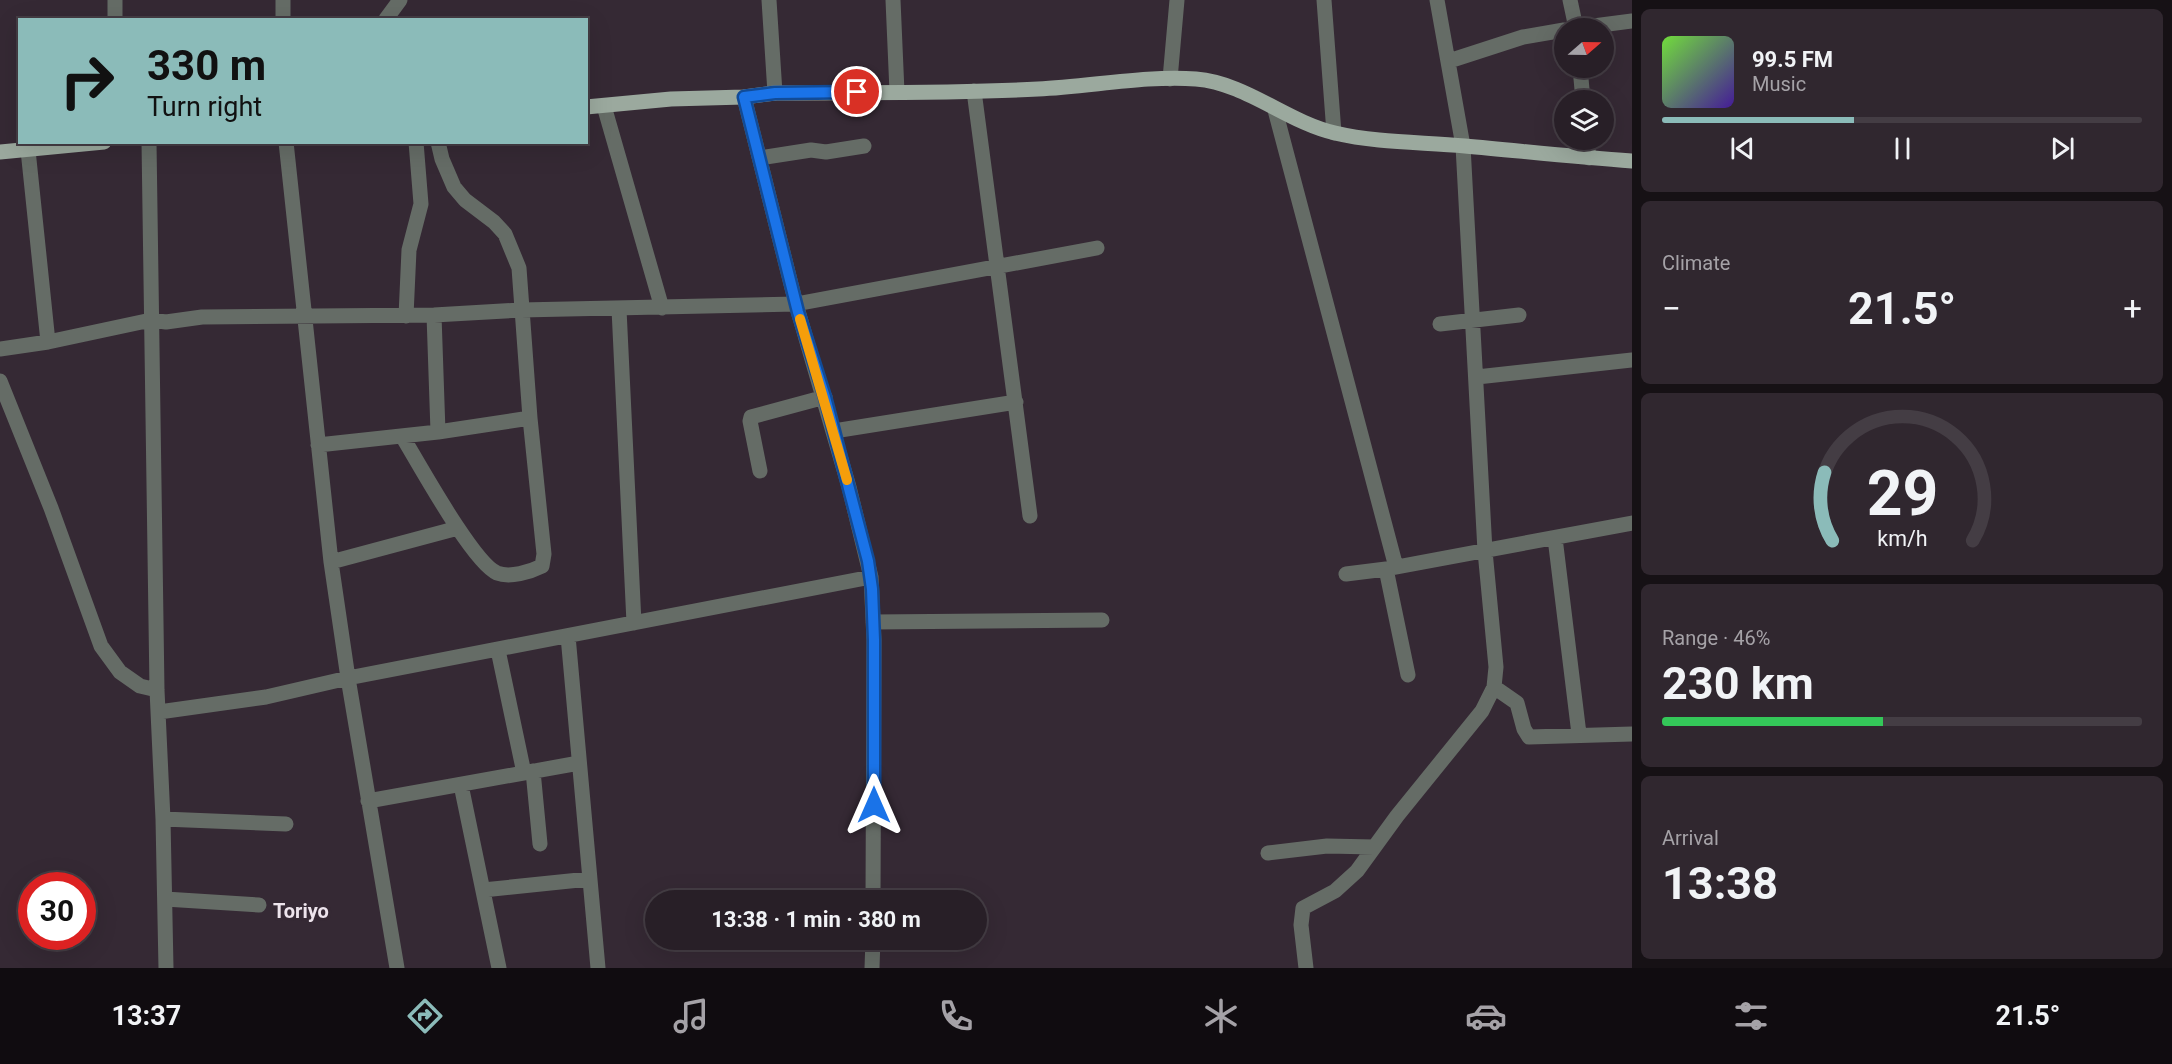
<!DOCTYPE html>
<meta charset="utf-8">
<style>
body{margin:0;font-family:Roboto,sans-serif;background:#30272f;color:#f1f3f6;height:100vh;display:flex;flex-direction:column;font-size:22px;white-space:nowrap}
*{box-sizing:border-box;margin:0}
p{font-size:20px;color:#a5a2a7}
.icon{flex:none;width:33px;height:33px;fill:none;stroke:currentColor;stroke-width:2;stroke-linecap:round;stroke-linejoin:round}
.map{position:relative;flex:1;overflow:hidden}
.sheet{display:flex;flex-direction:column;gap:9px;padding:9px;background:#161115;width:540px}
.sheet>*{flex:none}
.hud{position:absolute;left:18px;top:18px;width:570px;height:126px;border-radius:0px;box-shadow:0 6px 24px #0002,0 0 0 2px #443d44;background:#8bbbb9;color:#111;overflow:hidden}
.needle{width:39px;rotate:70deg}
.fabs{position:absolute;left:1554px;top:18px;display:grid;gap:12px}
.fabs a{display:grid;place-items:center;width:60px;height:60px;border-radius:50%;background:#281f27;box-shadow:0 6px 24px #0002,0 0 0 2px #443d44;font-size:30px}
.speed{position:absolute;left:18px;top:872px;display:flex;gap:12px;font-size:30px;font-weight:700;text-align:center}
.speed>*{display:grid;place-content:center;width:78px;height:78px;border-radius:50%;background:#281f27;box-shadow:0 6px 24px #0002,0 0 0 2px #443d44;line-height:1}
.speed .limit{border:9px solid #d22;background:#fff;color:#111}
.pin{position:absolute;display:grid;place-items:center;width:51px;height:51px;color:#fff;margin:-26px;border:3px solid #fff;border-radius:50%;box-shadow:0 2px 6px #0007}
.me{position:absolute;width:66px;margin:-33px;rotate:0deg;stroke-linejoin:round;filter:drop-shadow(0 0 4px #0008)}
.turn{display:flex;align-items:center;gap:21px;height:126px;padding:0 30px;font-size:27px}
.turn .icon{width:78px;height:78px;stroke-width:2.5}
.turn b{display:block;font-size:42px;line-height:51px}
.big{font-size:45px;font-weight:700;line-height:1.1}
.sheet .widget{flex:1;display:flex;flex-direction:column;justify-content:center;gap:9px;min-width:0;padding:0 21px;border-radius:9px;background:#30272f}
.sheet .dial{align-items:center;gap:0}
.dial svg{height:156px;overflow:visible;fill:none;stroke:#443d44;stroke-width:7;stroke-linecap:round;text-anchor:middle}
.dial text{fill:#f1f3f6;stroke:none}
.song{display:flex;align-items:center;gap:18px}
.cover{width:72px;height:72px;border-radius:9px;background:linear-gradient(135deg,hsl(100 70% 55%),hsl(260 70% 35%))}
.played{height:6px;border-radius:3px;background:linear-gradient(90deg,#8bbbb9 40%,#443d44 40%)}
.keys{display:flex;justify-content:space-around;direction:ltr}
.heat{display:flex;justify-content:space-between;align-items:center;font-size:33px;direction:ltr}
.charge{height:9px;border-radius:4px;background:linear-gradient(90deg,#34c759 46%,#443d44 0)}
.trip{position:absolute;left:645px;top:890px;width:342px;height:60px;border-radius:30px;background:#281f27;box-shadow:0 6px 24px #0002,0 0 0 2px #443d44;font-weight:700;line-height:60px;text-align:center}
.menu{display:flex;height:96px;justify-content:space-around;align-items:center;background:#100c10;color:#a5a2a7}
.menu .icon{width:42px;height:42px}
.menu .on{color:#8bbbb9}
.menu b{font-size:27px;color:#f1f3f6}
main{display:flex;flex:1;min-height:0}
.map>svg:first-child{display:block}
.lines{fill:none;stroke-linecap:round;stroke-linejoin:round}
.minor{stroke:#656c66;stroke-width:15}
.major{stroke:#9ba99e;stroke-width:15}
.route-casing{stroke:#114b97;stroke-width:15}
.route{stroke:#1a73e8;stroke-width:10}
.slow{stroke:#f59e0b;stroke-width:10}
.labels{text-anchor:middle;stroke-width:6;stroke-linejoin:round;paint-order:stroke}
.quarter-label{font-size:20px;font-weight:bold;fill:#ede4ec;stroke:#352934}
</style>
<main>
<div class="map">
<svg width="1632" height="968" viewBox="0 0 1632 968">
<rect width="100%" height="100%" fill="#352934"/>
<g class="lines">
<path class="minor" d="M115 0V20
M283 0V20
M769 0 775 93
M893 0 897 92
M1324 0 1334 133
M1570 0 1576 28
M386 19 400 0
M1578 28 1632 21
M1449 61 1523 37 1564 30
M1580 68 1583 100
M1170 79 1177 0
M974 91 1030 516
M744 97 796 304 849 487 871 577 874 640 873 900
M604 106 662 308
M1275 110 1396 567
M1587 140 1589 158
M149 142 157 690 163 819 166 968
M286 142 331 562 348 678 397 968
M28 150 48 342
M760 158 811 150 826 152 864 146
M619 309 634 623
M406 316 409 250 421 204 416 142
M1440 324 1519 315
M0 349 48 342 151 320 166 322 202 317 434 315 521 310 796 304 1097 248
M1477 377 1632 360
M0 381 51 508 101 646 120 672 140 686 157 690
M834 431 1016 402
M438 432 530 418
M402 436C418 462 473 563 497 573 510 578 530 572 542 566L544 554 530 418 519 268 505 234 494 222 465 200 454 187 442 159 438 142
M318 445 438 432 434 315
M760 471 750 421 751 417 825 397
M1555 538 1579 734
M331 562 458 528
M1386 569 1632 523
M1346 574 1386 569 1408 675
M873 622 1102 620
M568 636 598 968
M498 650 524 773
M1494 687 1517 703 1524 729 1529 737 1632 734
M159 712 266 697 348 678 871 577
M533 771 540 844
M461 785 499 968
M368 801 579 763
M163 819 286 824
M1268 853 1327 846 1374 847
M483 890 589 879
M165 899 259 905
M872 968 873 939
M1306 968 1301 925 1303 908 1335 891 1357 871 1397 816 1482 711 1494 687 1496 667 1485 551 1463 146 1437 0"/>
<path class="major" d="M586 107 671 99 744 97 775 93C863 92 951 94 1038 89 1089 87 1146 75 1196 79 1246 83 1287 122 1335 133 1377 143 1422 142 1465 146 1521 151 1576 157 1632 161
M0 152 104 142"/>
</g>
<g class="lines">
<defs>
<path id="route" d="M857 92 775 93 744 97 798 312 825 397 868 561 872 589 874 640V805"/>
</defs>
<use href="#route" class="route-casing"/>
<use href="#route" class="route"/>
<path class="slow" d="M800 319 847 480"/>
</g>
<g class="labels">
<g class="quarter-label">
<text x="301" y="918">Toriyo</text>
</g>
</g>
</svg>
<div class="fabs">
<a><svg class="needle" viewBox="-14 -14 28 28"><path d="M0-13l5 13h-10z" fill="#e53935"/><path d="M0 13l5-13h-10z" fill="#a5a2a7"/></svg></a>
<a><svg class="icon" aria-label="layers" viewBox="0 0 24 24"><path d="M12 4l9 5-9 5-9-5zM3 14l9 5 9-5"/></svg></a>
</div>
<div class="speed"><div class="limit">30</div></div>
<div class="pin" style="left:857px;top:92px;background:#d93025"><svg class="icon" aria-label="arrive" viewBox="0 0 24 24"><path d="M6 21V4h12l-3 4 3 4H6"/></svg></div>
<svg class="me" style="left:874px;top:805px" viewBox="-20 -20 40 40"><path d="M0-17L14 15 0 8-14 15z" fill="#1a73e8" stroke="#fff" stroke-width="4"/></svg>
<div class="trip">13:38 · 1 min · 380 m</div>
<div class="hud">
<div class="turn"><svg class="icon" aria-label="right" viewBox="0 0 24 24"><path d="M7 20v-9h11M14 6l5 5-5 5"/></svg><div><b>330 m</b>Turn right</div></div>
</div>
</div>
<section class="sheet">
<div class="widget">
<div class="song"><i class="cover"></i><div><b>99.5 FM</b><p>Music</p></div></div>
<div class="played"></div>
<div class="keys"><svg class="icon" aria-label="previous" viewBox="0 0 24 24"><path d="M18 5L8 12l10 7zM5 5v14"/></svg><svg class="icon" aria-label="pause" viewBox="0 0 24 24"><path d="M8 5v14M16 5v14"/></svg><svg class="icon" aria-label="next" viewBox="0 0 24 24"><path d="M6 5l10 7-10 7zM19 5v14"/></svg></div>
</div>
<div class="widget"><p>Climate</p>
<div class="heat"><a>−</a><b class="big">21.5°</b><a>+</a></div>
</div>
<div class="widget dial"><svg viewBox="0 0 100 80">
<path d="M14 69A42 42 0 1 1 86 69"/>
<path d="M14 69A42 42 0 0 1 10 34" stroke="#8bbbb9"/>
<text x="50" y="56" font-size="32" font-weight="700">29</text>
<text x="50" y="72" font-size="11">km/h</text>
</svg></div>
<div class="widget"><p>Range · 46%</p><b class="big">230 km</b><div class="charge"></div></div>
<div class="widget"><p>Arrival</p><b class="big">13:38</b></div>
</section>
</main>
<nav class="menu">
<b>13:37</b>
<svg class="icon on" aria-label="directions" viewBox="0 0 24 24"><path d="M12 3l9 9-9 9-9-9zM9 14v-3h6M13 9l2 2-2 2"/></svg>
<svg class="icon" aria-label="music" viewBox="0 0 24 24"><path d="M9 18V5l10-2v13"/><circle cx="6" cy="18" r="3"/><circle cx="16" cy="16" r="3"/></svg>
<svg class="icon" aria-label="phone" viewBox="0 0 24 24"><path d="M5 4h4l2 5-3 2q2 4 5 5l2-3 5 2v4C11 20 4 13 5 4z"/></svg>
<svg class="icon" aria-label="climate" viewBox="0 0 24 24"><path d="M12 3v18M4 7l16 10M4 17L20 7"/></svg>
<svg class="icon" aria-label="car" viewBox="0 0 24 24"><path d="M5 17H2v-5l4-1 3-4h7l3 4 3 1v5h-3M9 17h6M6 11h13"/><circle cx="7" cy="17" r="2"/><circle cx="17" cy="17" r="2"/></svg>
<svg class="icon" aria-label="filters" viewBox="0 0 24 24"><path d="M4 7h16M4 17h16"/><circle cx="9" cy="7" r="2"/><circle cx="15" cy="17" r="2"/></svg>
<b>21.5°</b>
</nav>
